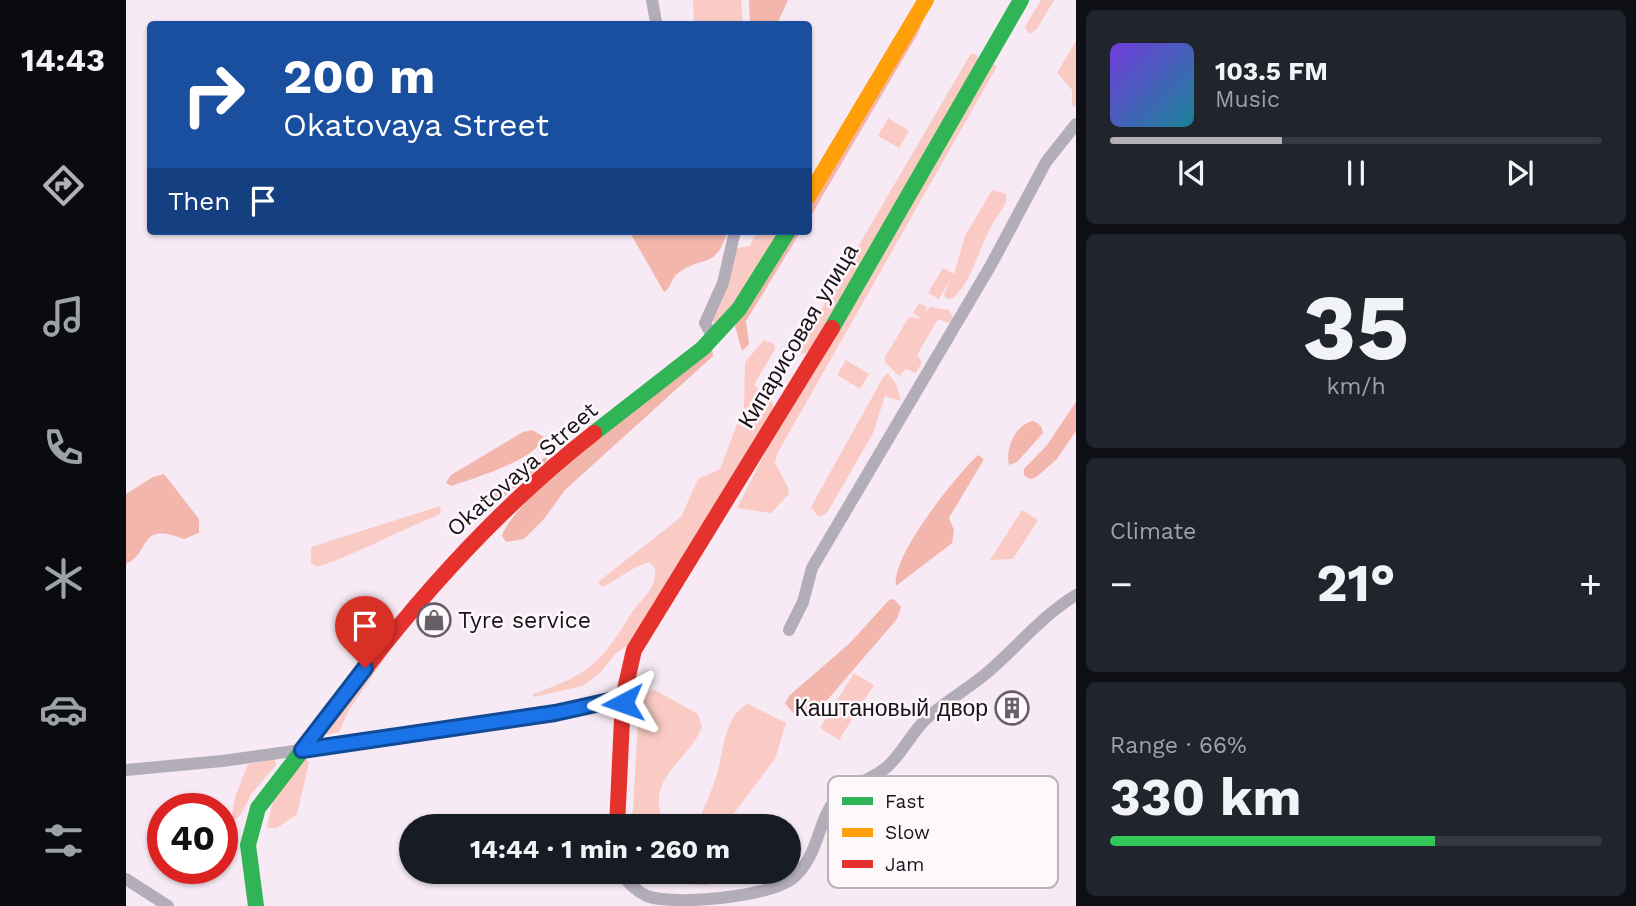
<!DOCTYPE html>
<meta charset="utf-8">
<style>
body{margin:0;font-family:"Work Sans",sans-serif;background:#20242c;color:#f1f3f6;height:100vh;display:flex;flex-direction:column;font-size:26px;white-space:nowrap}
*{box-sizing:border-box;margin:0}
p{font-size:23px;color:#9ea1a6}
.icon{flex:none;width:38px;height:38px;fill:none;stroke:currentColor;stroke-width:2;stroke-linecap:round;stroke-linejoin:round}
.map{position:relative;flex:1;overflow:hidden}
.sheet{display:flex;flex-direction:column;gap:10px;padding:10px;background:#0d0f14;width:560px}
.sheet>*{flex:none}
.hud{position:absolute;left:21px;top:21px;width:665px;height:214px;border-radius:7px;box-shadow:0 2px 5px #0004;background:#1a4fa0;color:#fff;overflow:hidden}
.speed{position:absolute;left:21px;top:793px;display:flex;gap:14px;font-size:35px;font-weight:700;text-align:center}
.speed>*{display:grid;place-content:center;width:91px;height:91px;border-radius:50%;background:#171b24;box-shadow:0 2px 5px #0004;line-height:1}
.speed .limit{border:10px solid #d22;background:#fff;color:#111}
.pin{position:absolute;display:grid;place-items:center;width:60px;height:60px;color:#fff;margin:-72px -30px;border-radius:50% 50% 50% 0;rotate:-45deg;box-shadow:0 0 7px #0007}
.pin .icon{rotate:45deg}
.me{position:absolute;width:77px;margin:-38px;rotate:266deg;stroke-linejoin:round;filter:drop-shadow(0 0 5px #0008)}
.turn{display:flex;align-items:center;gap:24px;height:147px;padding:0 21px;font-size:32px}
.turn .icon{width:91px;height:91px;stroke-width:2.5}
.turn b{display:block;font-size:49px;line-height:60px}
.then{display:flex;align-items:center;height:66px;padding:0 21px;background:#0003;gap:14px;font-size:26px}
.big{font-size:52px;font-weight:700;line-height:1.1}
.sheet .card{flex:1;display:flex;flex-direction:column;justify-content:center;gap:10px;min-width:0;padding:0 24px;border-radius:10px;background:#20242c}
.sheet .dial{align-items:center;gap:0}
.dial b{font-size:91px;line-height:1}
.song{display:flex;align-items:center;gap:21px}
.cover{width:84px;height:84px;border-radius:10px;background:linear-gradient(135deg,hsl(260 70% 55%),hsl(190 70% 35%))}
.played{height:7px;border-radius:4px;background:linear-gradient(90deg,#b3b0b5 35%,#363941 35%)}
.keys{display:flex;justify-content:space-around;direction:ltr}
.heat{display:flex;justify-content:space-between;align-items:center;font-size:38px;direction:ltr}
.charge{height:10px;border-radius:5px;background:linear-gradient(90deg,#34c759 66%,#363941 0)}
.trip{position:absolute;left:273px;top:814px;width:402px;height:70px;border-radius:35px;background:#171b24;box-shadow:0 2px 5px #0004;font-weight:700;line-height:70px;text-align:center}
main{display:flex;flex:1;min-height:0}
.tab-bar{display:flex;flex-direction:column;width:126px;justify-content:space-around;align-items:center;background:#090b0e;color:#9ea1a6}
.tab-bar .icon{width:49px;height:49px}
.tab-bar .selected{color:#b3b0b5}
.tab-bar b{font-size:32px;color:#f1f3f6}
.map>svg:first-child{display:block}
.green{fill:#facbc4}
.forest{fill:#f3b6ac}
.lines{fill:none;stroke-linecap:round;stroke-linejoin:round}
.street{stroke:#b3adba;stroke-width:12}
.fast{stroke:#30b455;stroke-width:16}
.slow{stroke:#ff9f0a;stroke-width:16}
.jam{stroke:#e5322d;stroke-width:16}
.route-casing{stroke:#114b97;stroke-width:18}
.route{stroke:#1a73e8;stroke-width:12}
.labels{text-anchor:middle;stroke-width:5;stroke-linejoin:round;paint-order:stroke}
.street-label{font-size:23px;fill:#1b1319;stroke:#fdf8fc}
.poi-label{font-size:23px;fill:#1b1319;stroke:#fdf8fc;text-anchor:start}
.key{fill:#fdf8fc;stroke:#b9b3b8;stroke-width:2}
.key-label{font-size:19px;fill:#1b1319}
</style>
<main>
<nav class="tab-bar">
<b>14:43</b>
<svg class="icon selected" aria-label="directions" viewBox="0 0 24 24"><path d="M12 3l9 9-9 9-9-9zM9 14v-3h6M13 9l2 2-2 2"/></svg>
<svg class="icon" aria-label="music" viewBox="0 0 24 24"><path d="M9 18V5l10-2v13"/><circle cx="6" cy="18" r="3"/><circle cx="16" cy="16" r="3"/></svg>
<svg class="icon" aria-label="phone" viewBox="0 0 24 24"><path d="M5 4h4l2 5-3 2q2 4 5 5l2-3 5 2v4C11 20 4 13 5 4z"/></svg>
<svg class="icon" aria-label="climate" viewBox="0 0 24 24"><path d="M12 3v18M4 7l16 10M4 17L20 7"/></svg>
<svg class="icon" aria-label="car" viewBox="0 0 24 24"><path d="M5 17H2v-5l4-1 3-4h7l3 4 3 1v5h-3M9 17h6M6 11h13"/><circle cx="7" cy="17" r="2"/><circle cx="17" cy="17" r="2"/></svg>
<svg class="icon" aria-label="filters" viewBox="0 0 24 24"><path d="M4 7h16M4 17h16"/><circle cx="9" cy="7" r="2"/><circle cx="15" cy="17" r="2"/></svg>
</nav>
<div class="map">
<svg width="950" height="906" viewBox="0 0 950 906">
<rect width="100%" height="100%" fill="#f7eaf4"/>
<path class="green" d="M567 0H615L617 24H568Z
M915 0H928L911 29 903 34 899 27Z
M950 41V107L946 105V90L931 73Z
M848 53 853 59 688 346 680 353 675 354V344L844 55Z
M866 65H870V68L651 454 649 463 662 487 663 494 645 513 611 508 642 447Z
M762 118 783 131 773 148 752 136Z
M866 190 880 194C882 203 875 210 870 218 855 240 846 284 826 299L820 298 818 295 824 280 813 299 802 293 817 268 828 274 839 236Z
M638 231H656L601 313 589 325 586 321 611 248 624 246 629 235Z
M793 303 801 307 799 313 804 307 823 310 827 317 823 323 812 319 791 355 796 362 790 373 780 369 773 376 759 362V357L783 317 795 319 787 313Z
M638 340 648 344 649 349 628 385 646 400 648 409 597 495 525 607 506 642 489 654 475 672 457 686 408 697 407 694C462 675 475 663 505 614 515 598 531 590 529 568L523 562 510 567 479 586H475L472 582 555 517 572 479 594 469 618 406 619 362Z
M720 360 743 374 734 389 711 375Z
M762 373 770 384 775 401 759 396 747 433 701 513 693 517 685 507 758 376Z
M314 506 315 513 310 516C269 532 232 554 191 567L185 563V547Z
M896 510 912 520 887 559 864 560Z
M276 633 223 710 213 732 200 735 199 728Z
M728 673 748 685 713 740 694 728Z
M529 690 572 714 576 726C567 758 512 781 541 826H506L513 706 523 691Z
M622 704 660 723 649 759 598 826H570C577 809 586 792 591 774 598 751 598 715 622 704Z
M179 758 183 762 171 814 151 828H141L147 799Z
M149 759 150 765 126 793 114 816 105 822 109 797 122 764Z
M553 872H591L592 875 582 885 559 884 553 878Z"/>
<path class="forest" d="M623 0H662L651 24H624Z
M800 13 791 35 683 219V209Z
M503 231H601C592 270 574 255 551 274 545 279 545 288 538 292Z
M668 231H675L620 321 623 344 616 351 609 326Z
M586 349 587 356 439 490 418 519 398 539 380 542 376 536C385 498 548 378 586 349Z
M950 402V431L930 460 909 478 903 479 898 475V469L921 445Z
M908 421 915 426 917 433 891 462 883 465C879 448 890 423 908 421Z
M406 430 418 437C412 459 346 479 325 486L320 483 325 475 397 432Z
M852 455 858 459 823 518 828 530 826 543 770 586C765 556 829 477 852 455Z
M418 458H421L420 462 367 505 354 504 357 496Z
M38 474 73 519V533L58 539C11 521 26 552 0 564V494L27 477Z
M768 599 775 607 771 619 697 705 681 714 667 713 659 703 664 695 724 643 763 600Z"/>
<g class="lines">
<path class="street" d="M526 0 530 22
M587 337 579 323 597 283 609 231
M663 630 677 602 686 568 865 265 920 162 950 124
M0 770 96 761 348 726 497 698
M494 872C501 882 510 891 521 896 548 906 642 897 666 879 693 857 691 822 709 800 722 785 747 780 762 766 777 752 785 734 799 720 818 702 842 689 862 672 892 646 916 616 950 595
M0 879 42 906"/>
<path class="fast" d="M706 328 895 0
M468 433 577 348 613 309 662 231
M130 906 122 845 132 808 239 669"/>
<path class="slow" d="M682 197 800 0"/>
<path class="jam" d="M239 669C306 582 381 501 468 433
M491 826 497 698 508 650 706 328"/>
</g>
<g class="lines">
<defs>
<path id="route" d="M239 668 176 750 429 713 497 698V703"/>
</defs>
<use href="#route" class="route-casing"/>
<use href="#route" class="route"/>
</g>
<defs>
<symbol id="shop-ring" viewBox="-11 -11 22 22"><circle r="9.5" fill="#fdf8fc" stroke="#685e66" stroke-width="1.5"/><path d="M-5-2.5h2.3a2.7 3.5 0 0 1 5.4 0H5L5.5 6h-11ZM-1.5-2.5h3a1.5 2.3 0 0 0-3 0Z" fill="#685e66"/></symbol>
<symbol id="building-ring" viewBox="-11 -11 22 22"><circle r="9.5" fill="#fdf8fc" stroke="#685e66" stroke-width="1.5"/><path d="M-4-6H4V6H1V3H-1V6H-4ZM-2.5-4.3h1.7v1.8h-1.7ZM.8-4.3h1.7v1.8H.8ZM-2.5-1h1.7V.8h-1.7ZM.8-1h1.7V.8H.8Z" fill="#685e66"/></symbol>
</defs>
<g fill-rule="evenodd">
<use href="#shop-ring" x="289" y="601" width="38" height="38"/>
<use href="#building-ring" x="867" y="689" width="38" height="38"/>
</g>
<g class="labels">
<g class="street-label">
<text transform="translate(672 336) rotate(-59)" y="8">Кипарисовая улица</text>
<text transform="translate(396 469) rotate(-41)" y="8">Okatovaya Street</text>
</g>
<g class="poi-label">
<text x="332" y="628">Tyre service</text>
<text x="862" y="716" text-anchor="end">Каштановый двор</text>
</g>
</g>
<rect x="702" y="776" width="230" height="112" rx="10" class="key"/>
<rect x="716" y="797" width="31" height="8" fill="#30b455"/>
<rect x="716" y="828" width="31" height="9" fill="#ff9f0a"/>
<rect x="716" y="860" width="31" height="8" fill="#e5322d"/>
<g class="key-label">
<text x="759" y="808">Fast</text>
<text x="759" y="839">Slow</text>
<text x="759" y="871">Jam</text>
</g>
</svg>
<div class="speed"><div class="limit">40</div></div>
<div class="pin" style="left:239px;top:668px;background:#d93025"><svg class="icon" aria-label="arrive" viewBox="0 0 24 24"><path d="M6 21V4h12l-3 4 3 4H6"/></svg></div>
<svg class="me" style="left:497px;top:703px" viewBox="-20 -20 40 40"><path d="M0-17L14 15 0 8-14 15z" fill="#1a73e8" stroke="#fff" stroke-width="4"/></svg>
<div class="trip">14:44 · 1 min · 260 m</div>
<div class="hud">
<div class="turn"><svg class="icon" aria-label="right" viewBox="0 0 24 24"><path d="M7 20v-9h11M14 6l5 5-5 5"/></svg><div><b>200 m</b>Okatovaya Street</div></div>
<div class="then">Then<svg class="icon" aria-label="arrive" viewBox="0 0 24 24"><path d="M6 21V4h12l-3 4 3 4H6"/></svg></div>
</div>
</div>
<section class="sheet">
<div class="card">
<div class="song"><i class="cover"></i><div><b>103.5 FM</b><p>Music</p></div></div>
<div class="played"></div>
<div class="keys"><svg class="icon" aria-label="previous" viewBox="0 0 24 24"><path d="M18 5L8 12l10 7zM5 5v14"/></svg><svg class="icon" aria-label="pause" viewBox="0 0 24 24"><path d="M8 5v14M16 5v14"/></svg><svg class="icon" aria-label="next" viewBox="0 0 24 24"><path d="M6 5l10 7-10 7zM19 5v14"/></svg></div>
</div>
<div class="card dial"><b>35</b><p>km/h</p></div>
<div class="card"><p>Climate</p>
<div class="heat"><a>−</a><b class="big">21°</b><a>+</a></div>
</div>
<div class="card"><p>Range · 66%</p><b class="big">330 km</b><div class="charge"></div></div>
</section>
</main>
